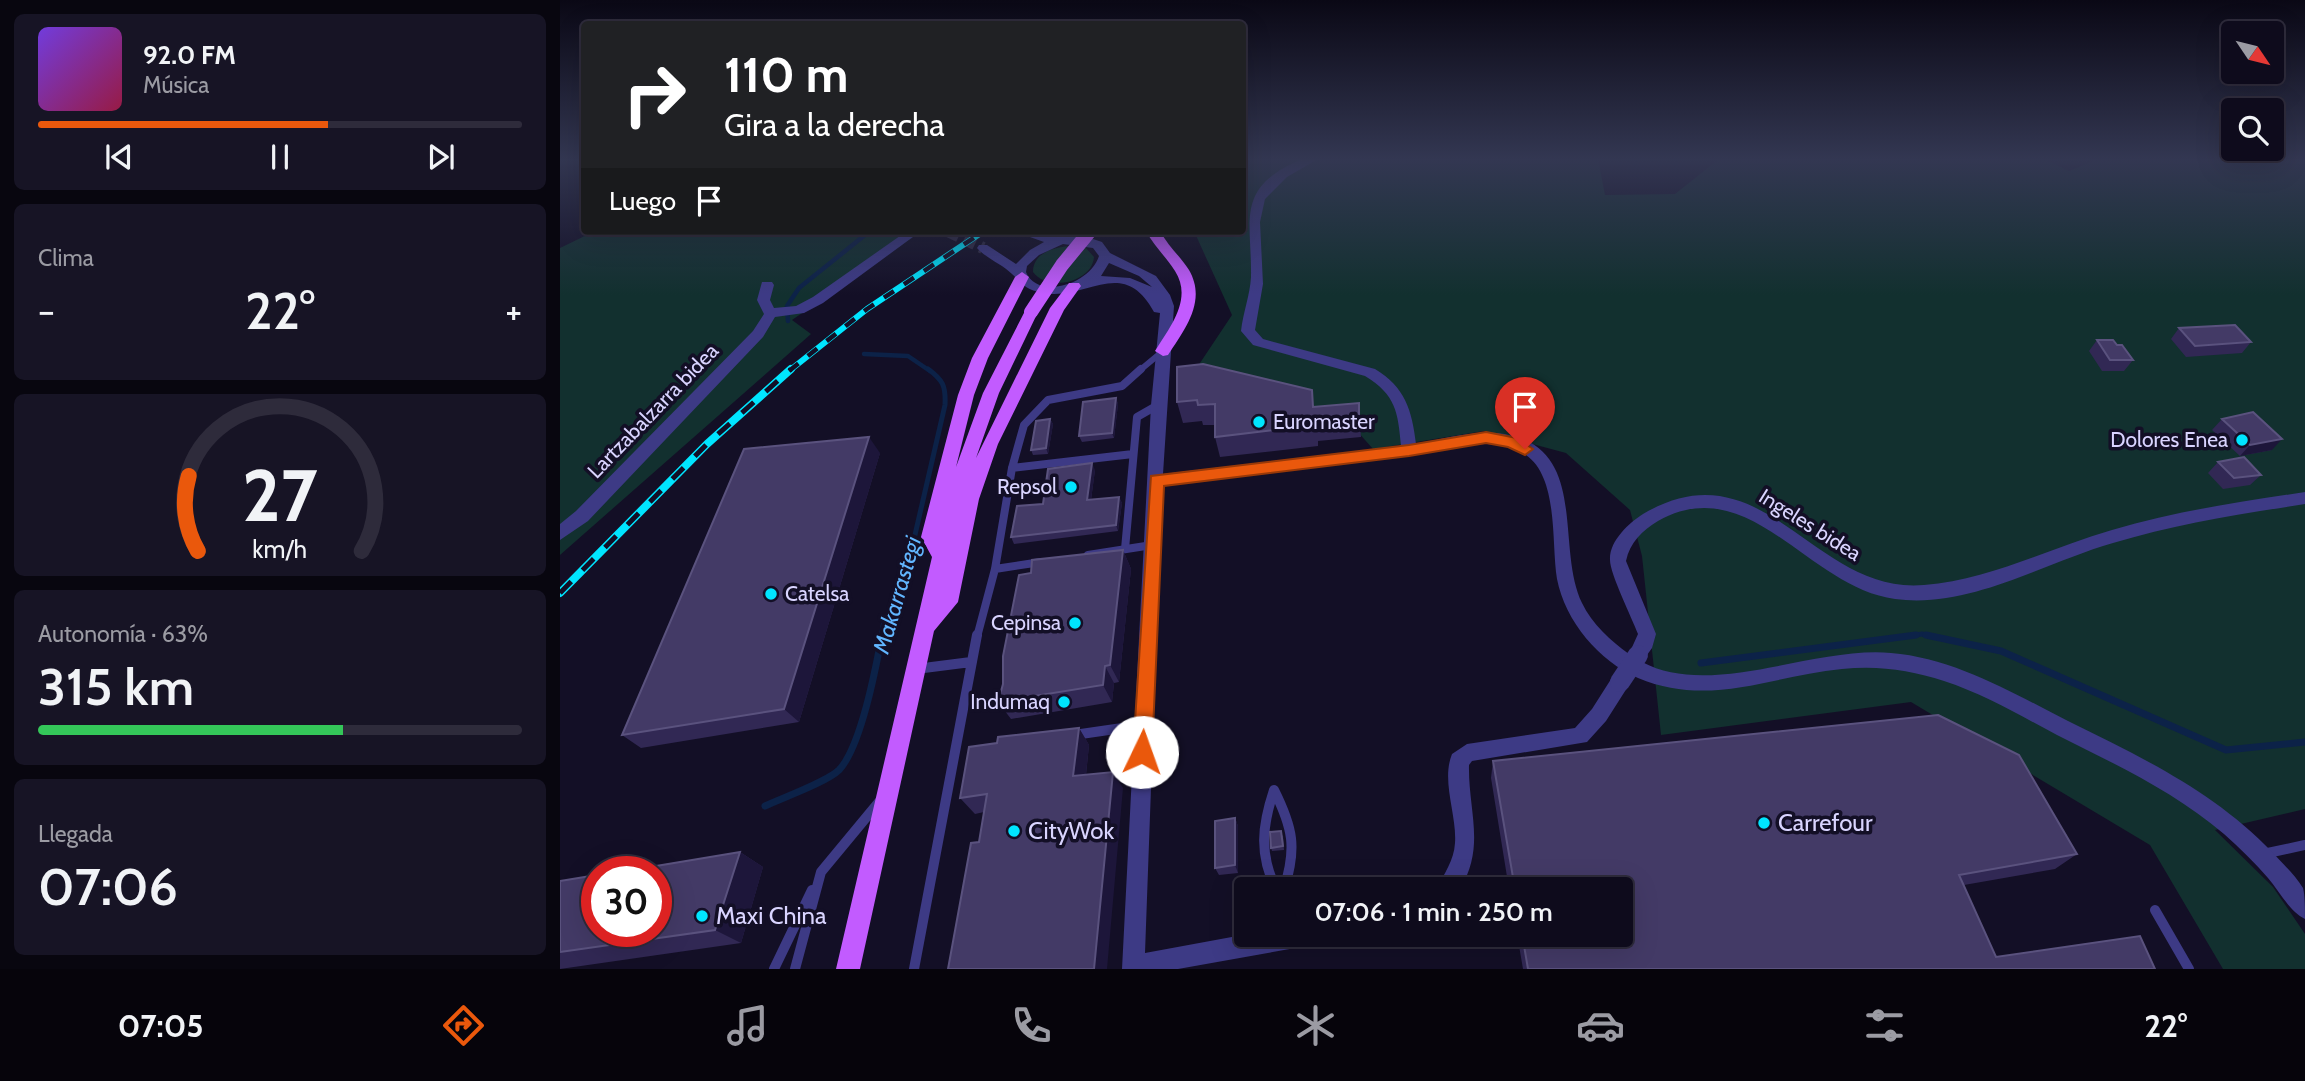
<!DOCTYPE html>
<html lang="es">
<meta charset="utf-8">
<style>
body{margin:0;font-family:Cabin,sans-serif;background:#171425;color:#f1f3f6;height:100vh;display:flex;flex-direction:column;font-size:26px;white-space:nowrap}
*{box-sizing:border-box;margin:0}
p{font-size:23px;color:#9b9ba3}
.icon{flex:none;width:38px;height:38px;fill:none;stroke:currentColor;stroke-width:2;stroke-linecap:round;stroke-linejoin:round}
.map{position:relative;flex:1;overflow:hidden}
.drawer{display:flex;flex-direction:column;gap:14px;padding:14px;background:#08060f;width:560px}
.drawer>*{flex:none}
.guide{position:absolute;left:21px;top:21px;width:665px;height:214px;border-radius:7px;box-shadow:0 7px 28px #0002,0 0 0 2px #2e2b3b;background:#202124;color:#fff;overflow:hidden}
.needle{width:46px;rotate:125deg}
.tools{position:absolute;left:1661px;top:21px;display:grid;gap:14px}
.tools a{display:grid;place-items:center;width:63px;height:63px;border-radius:7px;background:#0e0b1c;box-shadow:0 7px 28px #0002,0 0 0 2px #2e2b3b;font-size:35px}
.speed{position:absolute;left:21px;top:856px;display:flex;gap:14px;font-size:35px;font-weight:700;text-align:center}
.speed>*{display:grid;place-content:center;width:91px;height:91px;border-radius:50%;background:#0e0b1c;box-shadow:0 7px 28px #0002,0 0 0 2px #2e2b3b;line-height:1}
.speed .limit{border:10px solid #d22;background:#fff;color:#111}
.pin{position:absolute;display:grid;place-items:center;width:60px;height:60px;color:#fff;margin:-72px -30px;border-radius:50% 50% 50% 0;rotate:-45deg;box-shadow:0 0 7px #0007}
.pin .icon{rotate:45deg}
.me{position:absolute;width:77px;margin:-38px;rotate:3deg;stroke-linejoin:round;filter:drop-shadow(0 0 5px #0008)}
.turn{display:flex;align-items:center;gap:24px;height:147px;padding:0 28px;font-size:32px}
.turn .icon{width:91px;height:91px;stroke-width:2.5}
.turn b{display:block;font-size:49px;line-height:60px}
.then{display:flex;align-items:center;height:66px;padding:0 28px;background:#0003;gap:14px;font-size:26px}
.big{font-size:52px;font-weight:600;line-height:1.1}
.drawer .card{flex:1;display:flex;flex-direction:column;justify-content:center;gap:10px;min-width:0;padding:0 24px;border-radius:10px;background:#171425}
.drawer .dial{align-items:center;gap:0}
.dial svg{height:182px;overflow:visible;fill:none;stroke:#2e2b3b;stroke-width:7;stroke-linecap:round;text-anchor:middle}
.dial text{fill:#f1f3f6;stroke:none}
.song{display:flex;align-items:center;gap:21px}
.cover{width:84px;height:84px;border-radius:10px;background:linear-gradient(135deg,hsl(260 70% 55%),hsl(340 70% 35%))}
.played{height:7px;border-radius:4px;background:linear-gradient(90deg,#ea580c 60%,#2e2b3b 60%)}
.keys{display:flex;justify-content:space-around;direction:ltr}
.heat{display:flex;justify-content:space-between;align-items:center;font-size:38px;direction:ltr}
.charge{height:10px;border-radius:5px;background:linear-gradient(90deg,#34c759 63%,#2e2b3b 0)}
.trip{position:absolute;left:674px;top:877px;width:399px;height:70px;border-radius:7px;background:#0e0b1c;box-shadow:0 7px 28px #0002,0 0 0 2px #2e2b3b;font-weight:600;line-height:70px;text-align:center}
.menu{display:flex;height:112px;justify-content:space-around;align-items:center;background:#06040b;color:#9b9ba3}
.menu .icon{width:49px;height:49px}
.menu .active{color:#ea580c}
.menu b{font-size:32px;color:#f1f3f6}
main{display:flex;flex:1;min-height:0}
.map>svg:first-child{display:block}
.green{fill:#12302f}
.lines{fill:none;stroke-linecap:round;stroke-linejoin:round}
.stream-far2{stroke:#0c2248;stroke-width:4.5}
.stream-far1{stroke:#0c2248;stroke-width:5}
.stream{stroke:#0c2248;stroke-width:7}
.minor-tunnel{stroke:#312d47;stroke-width:12;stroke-dasharray:12 6;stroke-linecap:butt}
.service-far2{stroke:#3d3a85;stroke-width:6}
.service-far1{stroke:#3d3a85;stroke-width:8}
.service{stroke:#3d3a85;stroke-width:10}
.minor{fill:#3d3a85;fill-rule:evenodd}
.primary{fill:#c25bff;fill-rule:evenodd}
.rail-far1-casing{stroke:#00e5ff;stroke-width:6}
.rail-casing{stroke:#00e5ff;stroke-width:8}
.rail-far1{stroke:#130f26;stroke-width:4.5;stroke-dasharray:12;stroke-linecap:butt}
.rail{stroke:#130f26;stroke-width:5;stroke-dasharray:16;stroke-linecap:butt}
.minor-bridge{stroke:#3d3a85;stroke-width:20}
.primary-bridge{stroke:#c25bff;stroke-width:14}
.wall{fill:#312854}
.shaded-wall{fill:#1d163a}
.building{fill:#433a66;stroke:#5a527e;stroke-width:2}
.route{fill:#ea580c;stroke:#983908;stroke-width:2}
.poi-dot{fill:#00e5ff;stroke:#130f26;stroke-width:2.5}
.labels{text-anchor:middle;stroke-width:7;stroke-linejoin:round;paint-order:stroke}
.street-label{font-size:21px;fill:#d9d4ff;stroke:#130f26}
.poi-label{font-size:21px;fill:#d9d4ff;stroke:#130f26;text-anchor:end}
.water-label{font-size:23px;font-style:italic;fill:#62b6ff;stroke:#130f26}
.near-poi-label{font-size:24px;fill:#d9d4ff;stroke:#130f26;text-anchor:start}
</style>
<main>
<section class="drawer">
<div class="card">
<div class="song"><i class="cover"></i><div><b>92.0 FM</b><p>Música</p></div></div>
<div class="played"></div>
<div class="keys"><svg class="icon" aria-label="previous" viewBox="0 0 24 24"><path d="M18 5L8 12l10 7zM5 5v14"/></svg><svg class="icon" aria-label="pause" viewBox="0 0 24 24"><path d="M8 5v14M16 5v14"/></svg><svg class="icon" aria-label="next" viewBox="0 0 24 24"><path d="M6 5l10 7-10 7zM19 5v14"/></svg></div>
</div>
<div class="card"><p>Clima</p>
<div class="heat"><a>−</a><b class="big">22°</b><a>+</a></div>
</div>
<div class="card dial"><svg viewBox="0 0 100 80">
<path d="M14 69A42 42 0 1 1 86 69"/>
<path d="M14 69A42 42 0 0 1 10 36" stroke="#ea580c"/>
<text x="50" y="56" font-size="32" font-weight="700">27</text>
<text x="50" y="72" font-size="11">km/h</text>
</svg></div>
<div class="card"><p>Autonomía · 63%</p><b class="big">315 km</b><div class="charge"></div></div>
<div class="card"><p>Llegada</p><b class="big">07:06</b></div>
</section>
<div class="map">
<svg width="1745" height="969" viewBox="0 0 1745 969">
<rect width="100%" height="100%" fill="#130f26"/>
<path class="green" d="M682 159H1038L1045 195 1115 194 1159 159H1484L1509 171 1538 159H1745V809L1655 830 1713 887 1745 934V969H1663L1590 845 1351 702 1101 735 1082 556 1070 510 1006 453 924 431 813 449 782 414 632 375 672 315 634 231H682Z
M35 231H362L232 320 251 334 0 555V248Z
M518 246 526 248 534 257C532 283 487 292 473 272 473 250 501 245 518 246Z"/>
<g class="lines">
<path class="stream-far2" d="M228 321 227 306 239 288 310 231
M304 354 348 356 370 371"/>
<path class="stream-far1" d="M321 637 324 621 339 604 385 405C386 386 383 380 368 369
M1342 637 1362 634 1374 637"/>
<path class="stream" d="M1366 635 1441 651 1666 750 1745 742
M1141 663 1356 635
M205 806C222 798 267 782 279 770 301 747 316 667 322 635"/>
<path class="minor-tunnel" d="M388 231 423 248"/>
<path class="service-far2" d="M579 371 603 351"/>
<path class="service-far1" d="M452 468 573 454
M565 549 577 417 598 405
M528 555 592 545
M435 569 481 562
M417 637 435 569 452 468 464 425 488 400 562 386 581 369"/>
<path class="service" d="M356 669 411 662
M514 735 583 725
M714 790C733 828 737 848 724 889
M714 790C702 826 699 854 716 889
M1703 854 1745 845
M1595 910 1629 969
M214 969 252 890
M235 969 261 872 319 802
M354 969 417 635"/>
<path class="minor" d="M742 159H758L727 177 705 199 700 222 703 284 695 330 703 339 815 369C845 387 852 410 856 444 882 439 909 431 936 433 1032 442 994 545 1022 603 1032 624 1051 641 1069 654L1078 634C1072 618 1050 574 1050 560 1049 541 1069 523 1083 514 1204 443 1253 595 1364 585 1430 580 1489 548 1552 530 1615 511 1680 502 1745 492V504C1681 514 1616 524 1553 543 1483 563 1410 609 1335 599 1248 588 1190 469 1098 521 1082 531 1070 542 1066 561L1096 634 1092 648 1082 662C1151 699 1253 646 1331 653 1394 658 1453 693 1508 721 1581 757 1655 792 1712 852 1722 863 1735 875 1743 888 1745 895 1745 910 1745 919 1730 912 1719 891 1708 878 1695 863 1680 848 1664 834 1615 792 1555 764 1497 735 1461 716 1424 694 1384 681 1351 670 1317 665 1282 669 1210 676 1150 708 1078 678 1039 661 1005 621 997 579 991 543 999 478 966 455 954 447 939 444 926 444 889 444 852 456 816 460 745 469 673 474 602 486L585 953 688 934H763L760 942 752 945 618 969H562L591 405 600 313 594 312C563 255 527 301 483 293 465 290 463 284 452 274 442 264 427 259 417 248L419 245H427L456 264 470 250 484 242 453 231 530 238 542 242 550 253 596 276 610 295 614 306 603 474 841 446C838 412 836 395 805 376L693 345 681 331C683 313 690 295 691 277 692 219 674 188 742 159ZM503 244 533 248 539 256C530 285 477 300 466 272L467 266 479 255ZM549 263 579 276 592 287 570 278 541 276Z
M347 231H361L263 303 244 313 215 317 203 337 28 521 0 540V524L16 511 193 331 204 314 197 300 202 282H212L214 285 210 300 214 308 236 306 253 297Z
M1060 674 1067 676 1069 682 1067 688 1046 721 1027 742 912 761 909 765C908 811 926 846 900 889H877C884 873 894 861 895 843 897 815 881 781 892 754L907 744 1015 728 1032 709 1053 676Z"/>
<path class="primary" d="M586 231H600C608 246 620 256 629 270 647 301 625 329 608 355L603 356 595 351C610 327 633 299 615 271 606 257 594 246 586 231Z
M462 272 469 277 428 358 414 395 396 467 423 393 466 309 471 307 478 312 439 393 416 458 490 308 509 283H519L521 286 504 310 438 444 419 499 398 602 374 631 300 969H276L372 557 361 537 398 395 412 358 455 277Z"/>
<defs>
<path id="rail-far1" d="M229 371 307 309 424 231"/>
<path id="rail" d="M0 593 147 444 231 369"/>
</defs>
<use href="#rail-far1" class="rail-far1-casing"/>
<use href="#rail" class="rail-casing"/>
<use href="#rail-far1" class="rail-far1"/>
<use href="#rail" class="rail"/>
<path class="minor-bridge" d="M1060 682 1078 655"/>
<path class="primary-bridge" d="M471 312 502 265 530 231"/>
</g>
<path class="wall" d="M1619 328 1691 342 1682 353 1626 357 1611 339Z
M1537 340 1557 345 1573 360 1564 371H1542L1529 351Z
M617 367 754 407 799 403 801 437 758 441V446L660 457 655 437V425H643L642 421 623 423 617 402Z
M556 398 558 404 554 438 522 442 519 436Z
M490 419 493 424 488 454 473 455 471 450Z
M1662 419 1712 450 1680 456 1652 430Z
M320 453 239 722 81 748 62 735Z
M1658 462 1701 475 1690 485 1663 489 1648 473Z
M535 470 531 500 559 497 562 503 558 531 454 544 451 537 483 504Z
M563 550 571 569 559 682 554 683 552 702 451 719 438 702 471 573Z
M519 728 529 745 526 775 563 788 419 842 424 812 415 814 400 798 437 743Z
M933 761 1517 854 1495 869 1404 885 1436 957 1595 969H963L957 934H1060V889H949L931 778Z
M675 818 678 826V873L659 875 655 868Z
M723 835 724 850 712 851 711 848Z
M180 852 203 867 181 943 0 969V881Z"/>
<path class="shaded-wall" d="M556 398 558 404 554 438 552 433Z
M490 419 493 424 488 454 486 448Z
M309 437 320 453 239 722 224 709Z
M1722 439 1712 450 1680 456 1690 445Z
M532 463 535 470 530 507 527 500Z
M559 497 562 503 558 531 556 525Z
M563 550 571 569 559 682 550 665Z
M545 666 554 683 552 702 543 685Z
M519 728 529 745 524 793 513 776Z
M553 772 563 788 547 969H534Z
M675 818 678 826V873L675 865Z
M180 852 203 867 181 943 155 930Z"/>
<path class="building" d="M1675 325 1691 342 1635 346 1619 328Z
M1537 340H1553L1557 345H1562L1573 360H1550Z
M643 364 752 390 753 407 799 403V416L755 421V425L655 437V404L638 405 637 400 617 402V367Z
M556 398 552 433 519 436 523 402Z
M1693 412 1722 439 1690 445 1662 419Z
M490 419 486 448 471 450 476 421Z
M309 437 224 709 62 735 184 449Z
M1684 457 1701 475 1674 478 1658 462Z
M532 463 527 500 559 497 556 525 451 537 457 506 483 504 488 469Z
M563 550 550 665 545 666 543 685 438 702 443 684V656L459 575 471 573 472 560Z
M1378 715 1459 755 1517 854 1399 875 1436 957 1580 936 1595 969H968L962 934H1060V889H955L933 761Z
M519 728 513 776 553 772 534 969H388L411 843 419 842 427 794 400 798 409 747 437 743 438 737Z
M675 818V865L655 868V821Z
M721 831 723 846 711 848 710 832Z
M180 852 155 930 0 952V881L37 875V931H96V872H60Z"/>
<linearGradient id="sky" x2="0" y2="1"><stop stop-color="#0a0815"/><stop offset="0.54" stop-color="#333752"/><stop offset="1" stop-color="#333752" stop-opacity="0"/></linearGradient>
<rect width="1745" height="295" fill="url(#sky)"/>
<path class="route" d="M926 432 957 438 973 449 965 455 948 447 926 443 849 456 604 486 592 752 589 759 582 761 575 759 573 752 591 476 849 445Z"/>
<g class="poi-dot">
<circle cx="699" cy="422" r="7"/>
<circle cx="1682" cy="440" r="7"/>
<circle cx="511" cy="487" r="7"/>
<circle cx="211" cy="594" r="7"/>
<circle cx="515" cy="623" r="7"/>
<circle cx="504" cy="702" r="7"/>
<circle cx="1204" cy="823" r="7"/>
<circle cx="454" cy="831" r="7"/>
<circle cx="142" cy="916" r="7"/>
</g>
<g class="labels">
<g class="street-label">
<text transform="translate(93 411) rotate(-46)" y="7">Lartzabalzarra bidea</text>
<text transform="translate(1250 525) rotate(32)" y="7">Ingeles bidea</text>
</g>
<g class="poi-label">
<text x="713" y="429" text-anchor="start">Euromaster</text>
<text x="1668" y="447">Dolores Enea</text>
<text x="497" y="494">Repsol</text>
<text x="225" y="601" text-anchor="start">Catelsa</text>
<text x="501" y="630">Cepinsa</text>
<text x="490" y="709">Indumaq</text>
</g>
<g class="water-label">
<text transform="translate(337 595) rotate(-74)" y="8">Makarrastegi</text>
</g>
<g class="near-poi-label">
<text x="1218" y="831">Carrefour</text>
<text x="468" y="839">CityWok</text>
<text x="156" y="924">Maxi China</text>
</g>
</g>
</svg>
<div class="tools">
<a><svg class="needle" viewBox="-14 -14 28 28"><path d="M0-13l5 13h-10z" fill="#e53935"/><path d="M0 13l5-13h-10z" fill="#9b9ba3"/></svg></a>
<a><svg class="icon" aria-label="search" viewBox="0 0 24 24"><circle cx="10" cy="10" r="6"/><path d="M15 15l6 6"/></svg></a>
</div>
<div class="speed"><div class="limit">30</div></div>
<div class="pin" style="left:965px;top:449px;background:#d93025"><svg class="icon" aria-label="arrive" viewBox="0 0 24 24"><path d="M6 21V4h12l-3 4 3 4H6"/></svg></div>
<svg class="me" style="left:582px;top:752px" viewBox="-20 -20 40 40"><circle r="19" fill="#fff"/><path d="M0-13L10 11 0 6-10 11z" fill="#ea580c"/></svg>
<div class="trip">07:06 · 1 min · 250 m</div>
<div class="guide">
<div class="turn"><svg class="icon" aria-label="right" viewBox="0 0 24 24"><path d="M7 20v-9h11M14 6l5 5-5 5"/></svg><div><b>110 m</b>Gira a la derecha</div></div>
<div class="then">Luego<svg class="icon" aria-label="arrive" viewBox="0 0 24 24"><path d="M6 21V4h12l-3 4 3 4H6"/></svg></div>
</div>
</div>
</main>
<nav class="menu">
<b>07:05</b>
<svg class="icon active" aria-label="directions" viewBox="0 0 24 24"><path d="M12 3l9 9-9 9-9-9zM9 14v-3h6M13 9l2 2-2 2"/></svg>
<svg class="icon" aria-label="music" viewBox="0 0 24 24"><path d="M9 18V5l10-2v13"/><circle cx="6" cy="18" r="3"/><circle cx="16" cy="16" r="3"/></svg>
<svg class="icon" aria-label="phone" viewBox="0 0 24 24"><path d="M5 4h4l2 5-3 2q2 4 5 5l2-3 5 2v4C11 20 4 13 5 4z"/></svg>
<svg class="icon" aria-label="climate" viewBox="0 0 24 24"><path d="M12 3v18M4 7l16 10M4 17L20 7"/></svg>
<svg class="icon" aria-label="car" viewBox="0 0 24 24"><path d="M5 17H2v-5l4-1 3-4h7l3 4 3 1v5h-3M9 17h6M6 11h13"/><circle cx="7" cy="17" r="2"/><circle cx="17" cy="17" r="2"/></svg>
<svg class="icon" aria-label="filters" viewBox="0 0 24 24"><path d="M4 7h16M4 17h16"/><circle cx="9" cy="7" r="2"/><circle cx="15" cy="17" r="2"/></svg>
<b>22°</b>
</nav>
